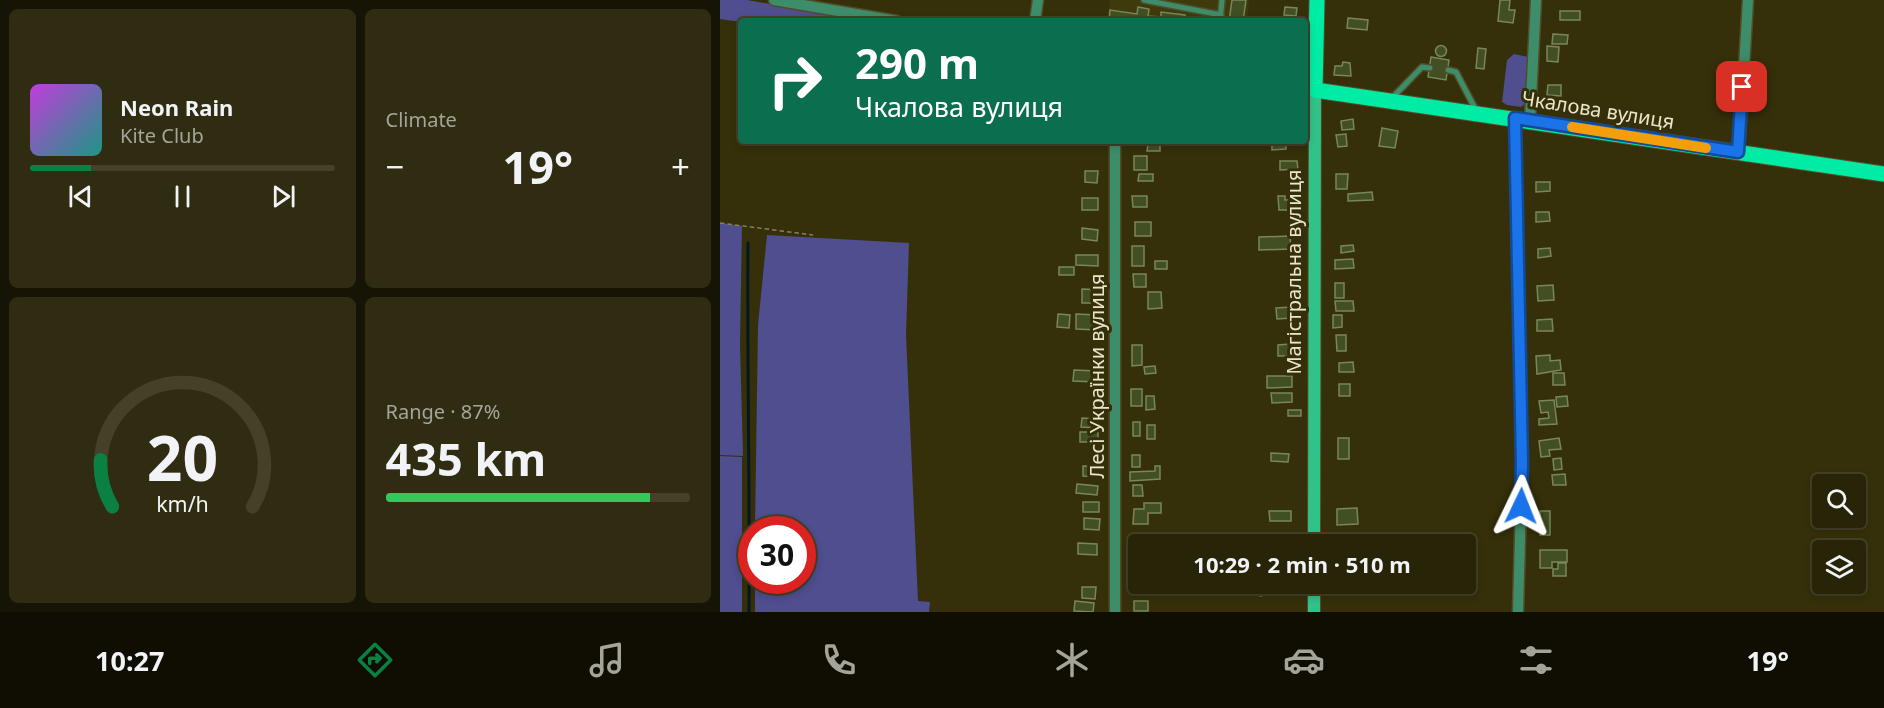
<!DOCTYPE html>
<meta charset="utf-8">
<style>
body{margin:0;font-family:"Noto Sans",sans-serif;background:#302c11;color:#f1f3f6;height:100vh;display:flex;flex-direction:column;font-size:22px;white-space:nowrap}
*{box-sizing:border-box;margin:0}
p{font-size:20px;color:#a5a49b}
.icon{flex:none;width:33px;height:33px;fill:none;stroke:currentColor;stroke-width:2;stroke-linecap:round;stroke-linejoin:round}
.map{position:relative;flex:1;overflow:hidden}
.drawer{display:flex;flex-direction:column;gap:9px;padding:9px;background:#161404;width:720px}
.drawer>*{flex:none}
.guide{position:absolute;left:18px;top:18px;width:570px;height:126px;border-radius:6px;box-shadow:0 3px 9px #0003,0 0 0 2px #444128;background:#0b6e4f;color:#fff;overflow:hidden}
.fabs{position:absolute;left:1092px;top:474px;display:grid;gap:12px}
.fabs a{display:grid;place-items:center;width:54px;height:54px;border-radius:6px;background:#282407;box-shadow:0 3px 9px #0003,0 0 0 2px #444128;font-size:30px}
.speed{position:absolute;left:18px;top:516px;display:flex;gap:12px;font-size:30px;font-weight:700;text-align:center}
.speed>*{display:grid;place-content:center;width:78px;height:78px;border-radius:50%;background:#282407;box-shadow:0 3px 9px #0003,0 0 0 2px #444128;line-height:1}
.speed .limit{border:9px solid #d22;background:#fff;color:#111}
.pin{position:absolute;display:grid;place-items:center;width:51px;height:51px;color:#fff;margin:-26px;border-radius:12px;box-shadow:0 3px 9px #0006}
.me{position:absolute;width:66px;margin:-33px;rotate:2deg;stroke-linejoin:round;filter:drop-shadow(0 0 4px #0008)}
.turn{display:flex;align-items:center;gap:21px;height:126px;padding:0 18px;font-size:27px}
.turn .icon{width:78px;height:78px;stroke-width:2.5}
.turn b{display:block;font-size:42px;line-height:51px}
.big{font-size:45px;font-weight:700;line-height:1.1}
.drawer .card{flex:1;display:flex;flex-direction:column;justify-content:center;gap:9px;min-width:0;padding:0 21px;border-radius:9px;background:#302c11}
.drawer .dial{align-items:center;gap:0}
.dial svg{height:156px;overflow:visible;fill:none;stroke:#444128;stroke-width:7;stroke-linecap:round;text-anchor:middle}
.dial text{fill:#f1f3f6;stroke:none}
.song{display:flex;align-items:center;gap:18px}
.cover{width:72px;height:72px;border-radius:9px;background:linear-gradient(135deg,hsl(290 70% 55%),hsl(170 70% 35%))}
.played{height:6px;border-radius:3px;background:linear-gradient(90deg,#0b8043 20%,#444128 20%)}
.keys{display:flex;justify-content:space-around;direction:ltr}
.heat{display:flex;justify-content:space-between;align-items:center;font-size:33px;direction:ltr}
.charge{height:9px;border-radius:4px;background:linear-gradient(90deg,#34c759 87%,#444128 0)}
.drawer .tiles{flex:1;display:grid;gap:9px;grid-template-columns:repeat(2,1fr)}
.trip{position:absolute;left:408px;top:534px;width:348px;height:60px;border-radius:6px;background:#282407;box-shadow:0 3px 9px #0003,0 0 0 2px #444128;font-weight:700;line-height:60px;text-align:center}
.menu{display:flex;height:96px;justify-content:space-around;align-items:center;background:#100e03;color:#a5a49b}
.menu .icon{width:42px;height:42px}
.menu .active{color:#0b8043}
.menu b{font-size:27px;color:#f1f3f6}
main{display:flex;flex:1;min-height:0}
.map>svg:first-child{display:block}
.built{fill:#3f3a0c}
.green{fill:#4f4e8e}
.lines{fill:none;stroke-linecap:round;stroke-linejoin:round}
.stream{stroke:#03181f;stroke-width:3}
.building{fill:#424f22;stroke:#798758;stroke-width:1.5}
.lane-casing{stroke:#524d28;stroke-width:8}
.street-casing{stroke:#524d28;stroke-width:13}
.secondary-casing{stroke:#524d28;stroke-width:14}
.primary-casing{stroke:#524d28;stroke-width:17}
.path{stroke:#85815f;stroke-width:1.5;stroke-dasharray:4.5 3;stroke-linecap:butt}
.lane{stroke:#3d8d6a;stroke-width:5}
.street{stroke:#3d8d6a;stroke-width:10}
.secondary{stroke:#31c28a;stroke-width:12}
.primary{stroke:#00eba3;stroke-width:15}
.route-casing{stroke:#114b97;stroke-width:15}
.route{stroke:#1a73e8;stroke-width:10}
.slow{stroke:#f59e0b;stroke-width:10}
.labels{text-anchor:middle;stroke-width:6;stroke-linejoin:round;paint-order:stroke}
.street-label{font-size:20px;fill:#e9e6cc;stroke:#353009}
</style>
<main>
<section class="drawer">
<div class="tiles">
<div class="card">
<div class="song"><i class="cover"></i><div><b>Neon Rain</b><p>Kite Club</p></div></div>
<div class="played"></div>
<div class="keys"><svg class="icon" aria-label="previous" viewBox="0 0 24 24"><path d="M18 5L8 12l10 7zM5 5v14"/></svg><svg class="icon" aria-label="pause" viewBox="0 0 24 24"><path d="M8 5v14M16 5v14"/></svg><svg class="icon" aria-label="next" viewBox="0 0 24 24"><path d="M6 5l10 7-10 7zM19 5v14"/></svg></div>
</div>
<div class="card"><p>Climate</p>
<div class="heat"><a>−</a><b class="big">19°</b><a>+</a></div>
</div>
<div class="card dial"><svg viewBox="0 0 100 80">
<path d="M14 69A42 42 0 1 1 86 69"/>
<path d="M14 69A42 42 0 0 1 8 45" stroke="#0b8043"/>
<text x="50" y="56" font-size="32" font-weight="700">20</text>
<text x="50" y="72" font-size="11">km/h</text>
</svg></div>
<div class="card"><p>Range · 87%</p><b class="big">435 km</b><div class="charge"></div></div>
</div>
</section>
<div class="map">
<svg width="1164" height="612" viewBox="0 0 1164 612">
<rect width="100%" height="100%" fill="#353009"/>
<path class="built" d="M390 0H529L527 21H387Z"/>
<path class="green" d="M0 0H27L151 21 21 22 0 19Z
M794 54 809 57 806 103 801 107 787 105 782 102 787 60Z
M0 223 22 226 20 344 23 456 0 455Z
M47 235 189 243 186 335 198 601 210 602 209 612H35V581L82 580V530L35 529 38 325Z
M0 456 22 457V612H0Z"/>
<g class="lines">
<path class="stream" d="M28 243C27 366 30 489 29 612"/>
</g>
<path class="building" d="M512 0H526L523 21H509Z
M780 0H790L789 10H795L793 23 778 21Z
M418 7 429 9 428 16 441 17V12L465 15V21H389L390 10 417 14Z
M565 7 577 8 576 16 564 15Z
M840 11H860V20H840Z
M628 18 648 20 647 30 627 28Z
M833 34 848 35 847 44H832Z
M715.5 51a5.5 5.5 0 1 1 11 0a5.5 5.5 0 1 1-11 0Z
M827 46 839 47 838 62 827 61Z
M758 48 766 49 764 69 756 68Z
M711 57 729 60 726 80 708 77Z
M623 62 630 63 631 76 614 75 615 66H622Z
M828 85H841V96L827 95Z
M633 119 634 129 622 130 621 121Z
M662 128 678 131 675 148 659 146Z
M626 134 627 146 618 147 616 135Z
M552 141H566V149L552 150Z
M428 144 440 145V151H427Z
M414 156H427V170H414Z
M560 161H577L578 169 560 170Z
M365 171H378L377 183 365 182Z
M419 174H433V181H418Z
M616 174H628L627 189H616Z
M816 182H830V191L816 192Z
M652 192 653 200 628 201V194Z
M412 196H427V207H413Z
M558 196H565V200H572V210H559Z
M362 198H378V210H362Z
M816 212H829L830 221 816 222Z
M415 222H431V236H415Z
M362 228 378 230 377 241 362 239Z
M570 236 571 249 539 250V237Z
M633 245 634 251 621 253V246Z
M412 246H424V266H412Z
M830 248 831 256 818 258V249Z
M356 255H378V266L356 265Z
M633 259 634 268 615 269V260Z
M435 261H447V269H435Z
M339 267H354V275H339Z
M413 274H426V287H414Z
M615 283H624V298H615Z
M833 285 834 300 818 301 817 286Z
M362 289 382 290 381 303H362Z
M428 292H441L442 308 428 309Z
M615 301H633L634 311H616Z
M571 307V318L557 319 556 308Z
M338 314 350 315 349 328 337 327Z
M356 314 377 315V330L356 329Z
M613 315H622V327L613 328Z
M832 319 833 331H817V320Z
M616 335H626V351H617Z
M570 344 571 356H558V345Z
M412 345H422V365L412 366Z
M830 355V361L840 360 841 370 817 374 816 356Z
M633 362 634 372H619V363Z
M435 366 436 373 425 374 424 367Z
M354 370 376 371V382L353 381Z
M833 373H844L845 385H833Z
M547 376H572V387L547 388Z
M619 384H630V396H619Z
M411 389H422V406H411Z
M551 393H572V402L552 403Z
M426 396H434L435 409 426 410Z
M847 396 848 406 837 407 836 397Z
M834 400 837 424 819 425V419L829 418 828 412 821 413 819 401Z
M568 410H581V416H568Z
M362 418 376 419 375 428 361 427Z
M413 422H420V436H413Z
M427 425H435V439H427Z
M360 432H378V442H360Z
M618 438H629V459H618Z
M839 438 841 449 829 450 830 456 821 457 819 441Z
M551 453 569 454 568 462 551 461Z
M412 455H420V467H412Z
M841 458 842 469 834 470 833 459Z
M363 466 378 467 377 477 363 476Z
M435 466H440V479L410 481V472L435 471Z
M845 474 846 485H833L832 475Z
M357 484 378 486 377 495 356 493Z
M413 485H422L423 496H413Z
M363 502H379V512H363Z
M424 503H441V513H428V524H413L414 509H424Z
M637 508 638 524 617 525V509Z
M549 511H571V521H550Z
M820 511H830V535H820Z
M364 518 380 519 379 530 364 529Z
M633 534 634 541 618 543 617 535Z
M412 538H420L418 553H412Z
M358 543 377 544V555L358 554Z
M820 550H847V562H832V568H820Z
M838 563H846V576H833V569H838Z
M412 567H418V582H413Z
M362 587H376L375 599 362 598Z
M551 587 552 594 540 596 539 589Z
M355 601 374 603 373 612 354 611Z
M414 601H428V611H414Z"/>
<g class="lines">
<defs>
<path id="lane" d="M424 0 501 15
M500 21 502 0
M728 70 736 72 757 112
M671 99 702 67 710 68"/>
<path id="street" d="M54 0 177 21
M315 21 318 0
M795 118 802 463 798 612
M810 120 816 0
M1019 152 1028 0
M395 612V141"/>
<path id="secondary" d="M594 544 595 90
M594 612V584"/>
<path id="primary" d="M597 0 595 90 1164 174"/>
</defs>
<use href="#lane" class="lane-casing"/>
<use href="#street" class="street-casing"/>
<use href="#secondary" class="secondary-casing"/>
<use href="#primary" class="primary-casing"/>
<path class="path" d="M0 223 93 235"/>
<use href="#lane" class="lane"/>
<use href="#street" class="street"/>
<use href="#secondary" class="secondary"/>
<use href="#primary" class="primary"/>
</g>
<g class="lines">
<defs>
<path id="route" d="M801 506 802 463 795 118 1018 152 1022 87"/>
</defs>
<use href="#route" class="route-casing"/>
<use href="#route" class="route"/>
<path class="slow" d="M852 127 986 148"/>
</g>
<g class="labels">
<g class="street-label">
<text transform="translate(878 110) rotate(9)" y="7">Чкалова вулиця</text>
<text transform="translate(574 272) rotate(-90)" y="7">Магістральна вулиця</text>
<text transform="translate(377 376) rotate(-90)" y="7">Лесі Українки вулиця</text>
</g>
</g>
</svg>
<div class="fabs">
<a><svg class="icon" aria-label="search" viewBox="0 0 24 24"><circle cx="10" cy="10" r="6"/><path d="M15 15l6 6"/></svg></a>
<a><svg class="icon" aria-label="layers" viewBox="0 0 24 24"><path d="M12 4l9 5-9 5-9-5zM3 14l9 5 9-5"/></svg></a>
</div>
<div class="speed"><div class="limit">30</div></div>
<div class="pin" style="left:1022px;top:87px;background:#d93025"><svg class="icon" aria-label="arrive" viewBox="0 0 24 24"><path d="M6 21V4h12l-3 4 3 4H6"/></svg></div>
<svg class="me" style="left:801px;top:506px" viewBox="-20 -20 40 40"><path d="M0-17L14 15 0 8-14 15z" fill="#1a73e8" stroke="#fff" stroke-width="4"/></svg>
<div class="trip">10:29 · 2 min · 510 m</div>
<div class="guide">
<div class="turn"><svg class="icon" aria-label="right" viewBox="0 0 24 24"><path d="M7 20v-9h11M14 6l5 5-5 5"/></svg><div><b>290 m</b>Чкалова вулиця</div></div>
</div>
</div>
</main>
<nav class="menu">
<b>10:27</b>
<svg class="icon active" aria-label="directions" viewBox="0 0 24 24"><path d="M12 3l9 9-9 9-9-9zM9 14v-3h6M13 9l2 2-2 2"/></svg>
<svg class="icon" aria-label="music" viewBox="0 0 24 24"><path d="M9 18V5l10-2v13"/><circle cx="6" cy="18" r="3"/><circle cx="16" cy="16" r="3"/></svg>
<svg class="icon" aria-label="phone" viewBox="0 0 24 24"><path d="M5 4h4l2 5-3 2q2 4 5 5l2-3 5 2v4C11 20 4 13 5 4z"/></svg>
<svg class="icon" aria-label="climate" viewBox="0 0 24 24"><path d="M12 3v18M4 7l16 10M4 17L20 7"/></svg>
<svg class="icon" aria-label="car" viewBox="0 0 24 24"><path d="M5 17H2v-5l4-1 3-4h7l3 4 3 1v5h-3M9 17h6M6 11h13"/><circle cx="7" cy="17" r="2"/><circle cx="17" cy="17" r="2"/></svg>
<svg class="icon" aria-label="filters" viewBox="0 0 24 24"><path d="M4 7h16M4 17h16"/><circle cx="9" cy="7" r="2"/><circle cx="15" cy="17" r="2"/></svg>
<b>19°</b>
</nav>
